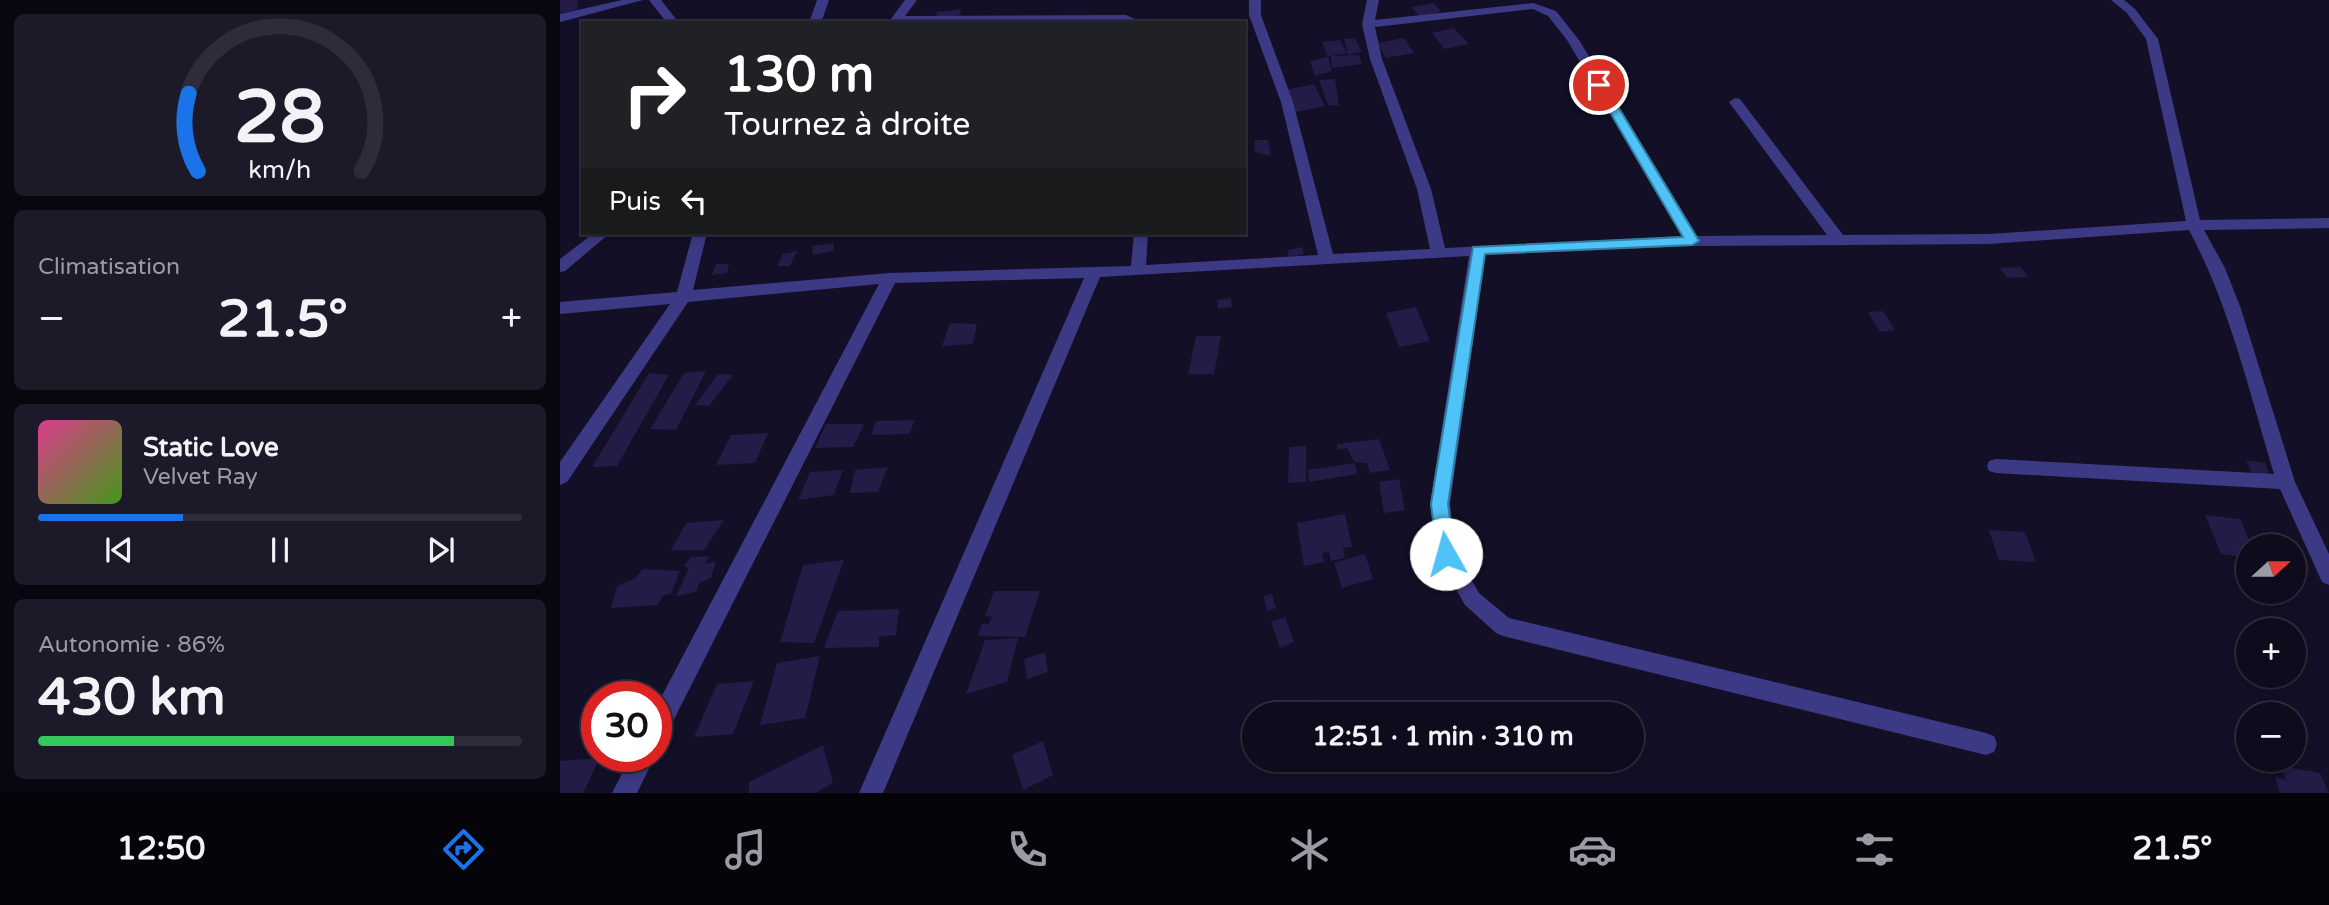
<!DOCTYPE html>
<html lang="fr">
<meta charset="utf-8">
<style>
body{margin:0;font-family:"Varela Round",sans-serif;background:#1c1929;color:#f1f3f6;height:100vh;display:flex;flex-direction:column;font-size:26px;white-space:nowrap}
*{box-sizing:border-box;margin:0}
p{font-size:23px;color:#9b9ba3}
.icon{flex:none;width:38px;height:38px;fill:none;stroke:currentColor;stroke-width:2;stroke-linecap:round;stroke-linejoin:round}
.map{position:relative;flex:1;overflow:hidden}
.panel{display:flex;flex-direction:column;gap:14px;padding:14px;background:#08060f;width:560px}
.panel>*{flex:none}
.guide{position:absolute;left:21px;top:21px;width:665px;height:214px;border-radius:0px;box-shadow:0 4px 10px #0003,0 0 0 2px #2e2b3b;background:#202124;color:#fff;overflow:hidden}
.needle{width:46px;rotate:69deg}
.tools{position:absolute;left:1676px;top:534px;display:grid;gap:14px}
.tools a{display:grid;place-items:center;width:70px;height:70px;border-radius:50%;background:#0e0b1c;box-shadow:0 4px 10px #0003,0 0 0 2px #2e2b3b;font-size:35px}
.speed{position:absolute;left:21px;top:681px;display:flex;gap:14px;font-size:35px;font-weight:700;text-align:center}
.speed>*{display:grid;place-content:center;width:91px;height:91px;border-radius:50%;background:#0e0b1c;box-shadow:0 4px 10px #0003,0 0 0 2px #2e2b3b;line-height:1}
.speed .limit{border:10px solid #d22;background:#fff;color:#111}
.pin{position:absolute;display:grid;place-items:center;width:60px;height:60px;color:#fff;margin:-30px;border:4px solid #fff;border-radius:50%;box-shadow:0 2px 7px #0007}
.me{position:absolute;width:77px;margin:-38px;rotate:353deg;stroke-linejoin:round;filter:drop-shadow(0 0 5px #0008)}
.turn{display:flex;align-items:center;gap:24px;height:147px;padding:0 28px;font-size:32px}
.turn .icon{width:91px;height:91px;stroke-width:2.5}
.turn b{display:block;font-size:49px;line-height:60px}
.then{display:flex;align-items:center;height:66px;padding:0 28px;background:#0003;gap:14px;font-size:26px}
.big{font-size:52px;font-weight:800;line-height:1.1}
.panel .card{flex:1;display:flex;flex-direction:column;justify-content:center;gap:10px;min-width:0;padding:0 24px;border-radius:10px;background:#1c1929}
.panel .dial{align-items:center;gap:0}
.dial svg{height:182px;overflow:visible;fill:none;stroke:#2e2b3b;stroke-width:7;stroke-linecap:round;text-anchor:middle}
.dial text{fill:#f1f3f6;stroke:none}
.song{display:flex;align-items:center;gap:21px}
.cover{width:84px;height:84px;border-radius:10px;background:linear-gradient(135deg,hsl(330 70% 55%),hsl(100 70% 35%))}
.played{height:7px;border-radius:4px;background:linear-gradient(90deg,#1a73e8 30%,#2e2b3b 30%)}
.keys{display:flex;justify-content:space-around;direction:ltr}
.heat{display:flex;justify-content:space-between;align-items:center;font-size:38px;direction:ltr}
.charge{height:10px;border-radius:5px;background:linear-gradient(90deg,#34c759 86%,#2e2b3b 0)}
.trip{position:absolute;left:682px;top:702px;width:402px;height:70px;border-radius:35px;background:#0e0b1c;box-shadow:0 4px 10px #0003,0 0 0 2px #2e2b3b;font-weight:800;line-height:70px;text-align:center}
.menu{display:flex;height:112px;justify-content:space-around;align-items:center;background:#06040b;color:#9b9ba3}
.menu .icon{width:49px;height:49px}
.menu .selected{color:#1a73e8}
.menu b{font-size:32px;color:#f1f3f6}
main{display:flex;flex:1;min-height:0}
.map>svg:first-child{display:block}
.building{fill:#241b47}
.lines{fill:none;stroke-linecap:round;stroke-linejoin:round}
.street{fill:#3d3a85;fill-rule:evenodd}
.route{fill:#4fc3f7;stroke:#337fa1;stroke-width:2}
</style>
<main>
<section class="panel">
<div class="card dial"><svg viewBox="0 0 100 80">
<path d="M14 69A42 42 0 1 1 86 69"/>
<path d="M14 69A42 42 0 0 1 10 35" stroke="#1a73e8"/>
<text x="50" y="56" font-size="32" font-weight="700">28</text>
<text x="50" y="72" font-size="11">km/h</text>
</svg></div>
<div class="card"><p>Climatisation</p>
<div class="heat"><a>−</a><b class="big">21.5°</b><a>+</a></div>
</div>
<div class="card">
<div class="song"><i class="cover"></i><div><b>Static Love</b><p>Velvet Ray</p></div></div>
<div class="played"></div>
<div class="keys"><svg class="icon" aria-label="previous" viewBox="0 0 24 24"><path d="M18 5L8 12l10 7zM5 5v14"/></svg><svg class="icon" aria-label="pause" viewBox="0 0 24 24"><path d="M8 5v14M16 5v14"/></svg><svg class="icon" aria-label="next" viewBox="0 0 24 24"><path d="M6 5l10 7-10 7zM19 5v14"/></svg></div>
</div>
<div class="card"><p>Autonomie · 86%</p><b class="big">430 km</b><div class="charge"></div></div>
</section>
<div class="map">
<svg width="1769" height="793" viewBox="0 0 1769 793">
<rect width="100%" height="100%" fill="#130f26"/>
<path class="building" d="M0 0H18L17 10 0 13Z
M874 3 881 12 859 17 852 7Z
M401 9 400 15 378 19 376 12Z
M893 28 909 44 884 49 872 33Z
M795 38 802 52 788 55 784 39Z
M844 38 854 53 826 58 817 43Z
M780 40 787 53 771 56 799 55 802 64 772 68 771 56 768 57 762 42Z
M768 57 772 71 755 76 750 61Z
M775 79 779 106 768 105 759 80Z
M754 84 765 106 736 112 725 90Z
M695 140H708L711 156 694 152Z
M274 243 273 251 253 255 252 246Z
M742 247 744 254 729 257 727 250Z
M237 251 230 266H217L223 254Z
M156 264H169L167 273 152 275Z
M1461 267 1468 277 1447 278 1440 268Z
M671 298 672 307 658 309 657 300Z
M856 307 870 341 839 347 826 313Z
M1323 311 1335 330 1320 332 1308 312Z
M390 323 417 324 413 344 382 346Z
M636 336H661L654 374H628Z
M146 371 116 430 90 429 124 373Z
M89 373 109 375 57 466 32 467Z
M158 374 173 375 149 406 135 405Z
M355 420 349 434 311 435 316 421Z
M266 424H304L293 447 255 448Z
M208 433 195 463 156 465 171 435Z
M819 439 830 470 810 473 807 463 794 462 787 448 777 450V444Z
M746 446V482L728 483 729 447Z
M1686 460 1705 463 1711 477 1692 474Z
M795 463 797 474 749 482 748 470Z
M328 467 318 492 290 493 295 470Z
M283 470 274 495 238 500 250 472Z
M839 479 845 510 824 513 819 482Z
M785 514 792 547 783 548 785 558 771 561 769 552 762 553 764 562 744 566 737 523Z
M1645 515 1680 519 1692 546H1689V558L1661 554Z
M164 520 144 550H111L126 523Z
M1429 530 1465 532 1476 562 1439 560Z
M805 554 813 579 782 588 774 563Z
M150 556 145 564 156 561 151 578 139 583 136 592 116 596 129 568 124 566 131 557Z
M284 560 254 643 220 642 243 565Z
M83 569 120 571 111 594 104 595 97 605 51 608 57 586 74 579Z
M434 591H480L465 637 418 636 422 624H429L432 617 425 616Z
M712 594 716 608 707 611 704 596Z
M339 609 336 635 319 637V647L264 648 278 611Z
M725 617 734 642 720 648 711 622Z
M458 638 447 682 406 694 425 640Z
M485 652 488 672 467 679 464 659Z
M260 656 245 718 200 725 217 663Z
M194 681 173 734 134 737 157 684Z
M761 699 766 714H745L742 706Z
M483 741 493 775 463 790 452 755Z
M263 745 273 783 255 793H189V782Z
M40 758 23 793H0V761Z
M1721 766 1760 773 1769 793H1720L1715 777 1726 780Z"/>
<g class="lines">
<path class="street" d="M62 0H83L0 22V14Z
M89 0H101L119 23H107Z
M257 0H269L261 23H249Z
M345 0H357L345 16 566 15 584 23H328Z
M689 0H701V15L733 102 773 254 870 249 857 189 810 59 802 24 807 0H819L815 20 973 3 996 11 1019 40 1137 236 1267 235 1169 102 1175 98 1180 99 1283 235 1429 234 1626 221 1586 39 1567 13 1551 0H1564L1575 9 1598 39 1640 220 1769 218V228L1644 230 1665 268 1681 309 1735 482 1769 554V585L1762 582 1720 489 1436 473 1429 471 1427 466 1429 461 1436 459 1714 474C1689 391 1670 307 1629 230L1429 244 1132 246 925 255 890 504 896 553 919 593 949 618 1426 733 1434 736 1437 744 1434 752 1426 755 943 636 936 633 905 605 879 560 870 504 909 256 540 277 323 793H299L524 278 335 283 104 739 96 742V707L319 284 128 302 7 482 0 485V462L110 304 0 314V302L117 292 133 233H147L133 290 330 273 571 266 574 233H588L586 265 758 255 721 102 689 15ZM973 9 988 16 1007 40 1122 236 885 248 871 189 822 59 815 27Z
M34 233H50L5 271 0 272V259Z
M71 756H95L77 793H52Z"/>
</g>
<path class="route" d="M1039 81 1045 85 1139 241 1132 245 925 254 888 504 895 554 892 559 886 562 879 559 877 554 871 504 913 247 1123 237 1034 85Z"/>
</svg>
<div class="tools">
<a><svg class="needle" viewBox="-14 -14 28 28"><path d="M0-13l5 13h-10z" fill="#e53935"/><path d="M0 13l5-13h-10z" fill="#9b9ba3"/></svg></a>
<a>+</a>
<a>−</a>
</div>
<div class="speed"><div class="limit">30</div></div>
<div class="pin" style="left:1039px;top:85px;background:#d93025"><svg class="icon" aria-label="arrive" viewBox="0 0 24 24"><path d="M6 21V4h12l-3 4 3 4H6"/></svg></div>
<svg class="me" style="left:886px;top:554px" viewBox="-20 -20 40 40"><circle r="19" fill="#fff"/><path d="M0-13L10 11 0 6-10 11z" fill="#4fc3f7"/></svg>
<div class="trip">12:51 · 1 min · 310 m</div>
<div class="guide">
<div class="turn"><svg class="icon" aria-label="right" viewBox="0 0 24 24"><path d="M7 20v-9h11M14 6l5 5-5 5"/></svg><div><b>130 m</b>Tournez à droite</div></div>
<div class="then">Puis<svg class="icon" aria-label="left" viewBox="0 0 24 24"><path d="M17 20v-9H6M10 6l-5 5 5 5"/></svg></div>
</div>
</div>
</main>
<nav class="menu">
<b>12:50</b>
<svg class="icon selected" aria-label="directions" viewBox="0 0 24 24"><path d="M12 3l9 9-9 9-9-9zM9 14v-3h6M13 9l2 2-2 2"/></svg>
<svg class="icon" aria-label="music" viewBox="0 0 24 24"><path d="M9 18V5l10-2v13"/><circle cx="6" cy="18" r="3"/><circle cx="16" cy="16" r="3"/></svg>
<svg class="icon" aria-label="phone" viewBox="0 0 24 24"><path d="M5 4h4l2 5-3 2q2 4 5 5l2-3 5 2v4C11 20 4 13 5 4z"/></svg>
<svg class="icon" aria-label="climate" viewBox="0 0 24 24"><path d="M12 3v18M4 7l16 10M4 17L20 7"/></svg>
<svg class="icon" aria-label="car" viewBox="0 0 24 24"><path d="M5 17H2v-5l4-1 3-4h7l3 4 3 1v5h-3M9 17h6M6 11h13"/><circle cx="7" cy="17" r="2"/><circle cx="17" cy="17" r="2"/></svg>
<svg class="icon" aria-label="filters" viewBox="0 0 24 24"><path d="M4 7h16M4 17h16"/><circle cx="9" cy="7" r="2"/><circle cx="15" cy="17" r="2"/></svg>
<b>21.5°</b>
</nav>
